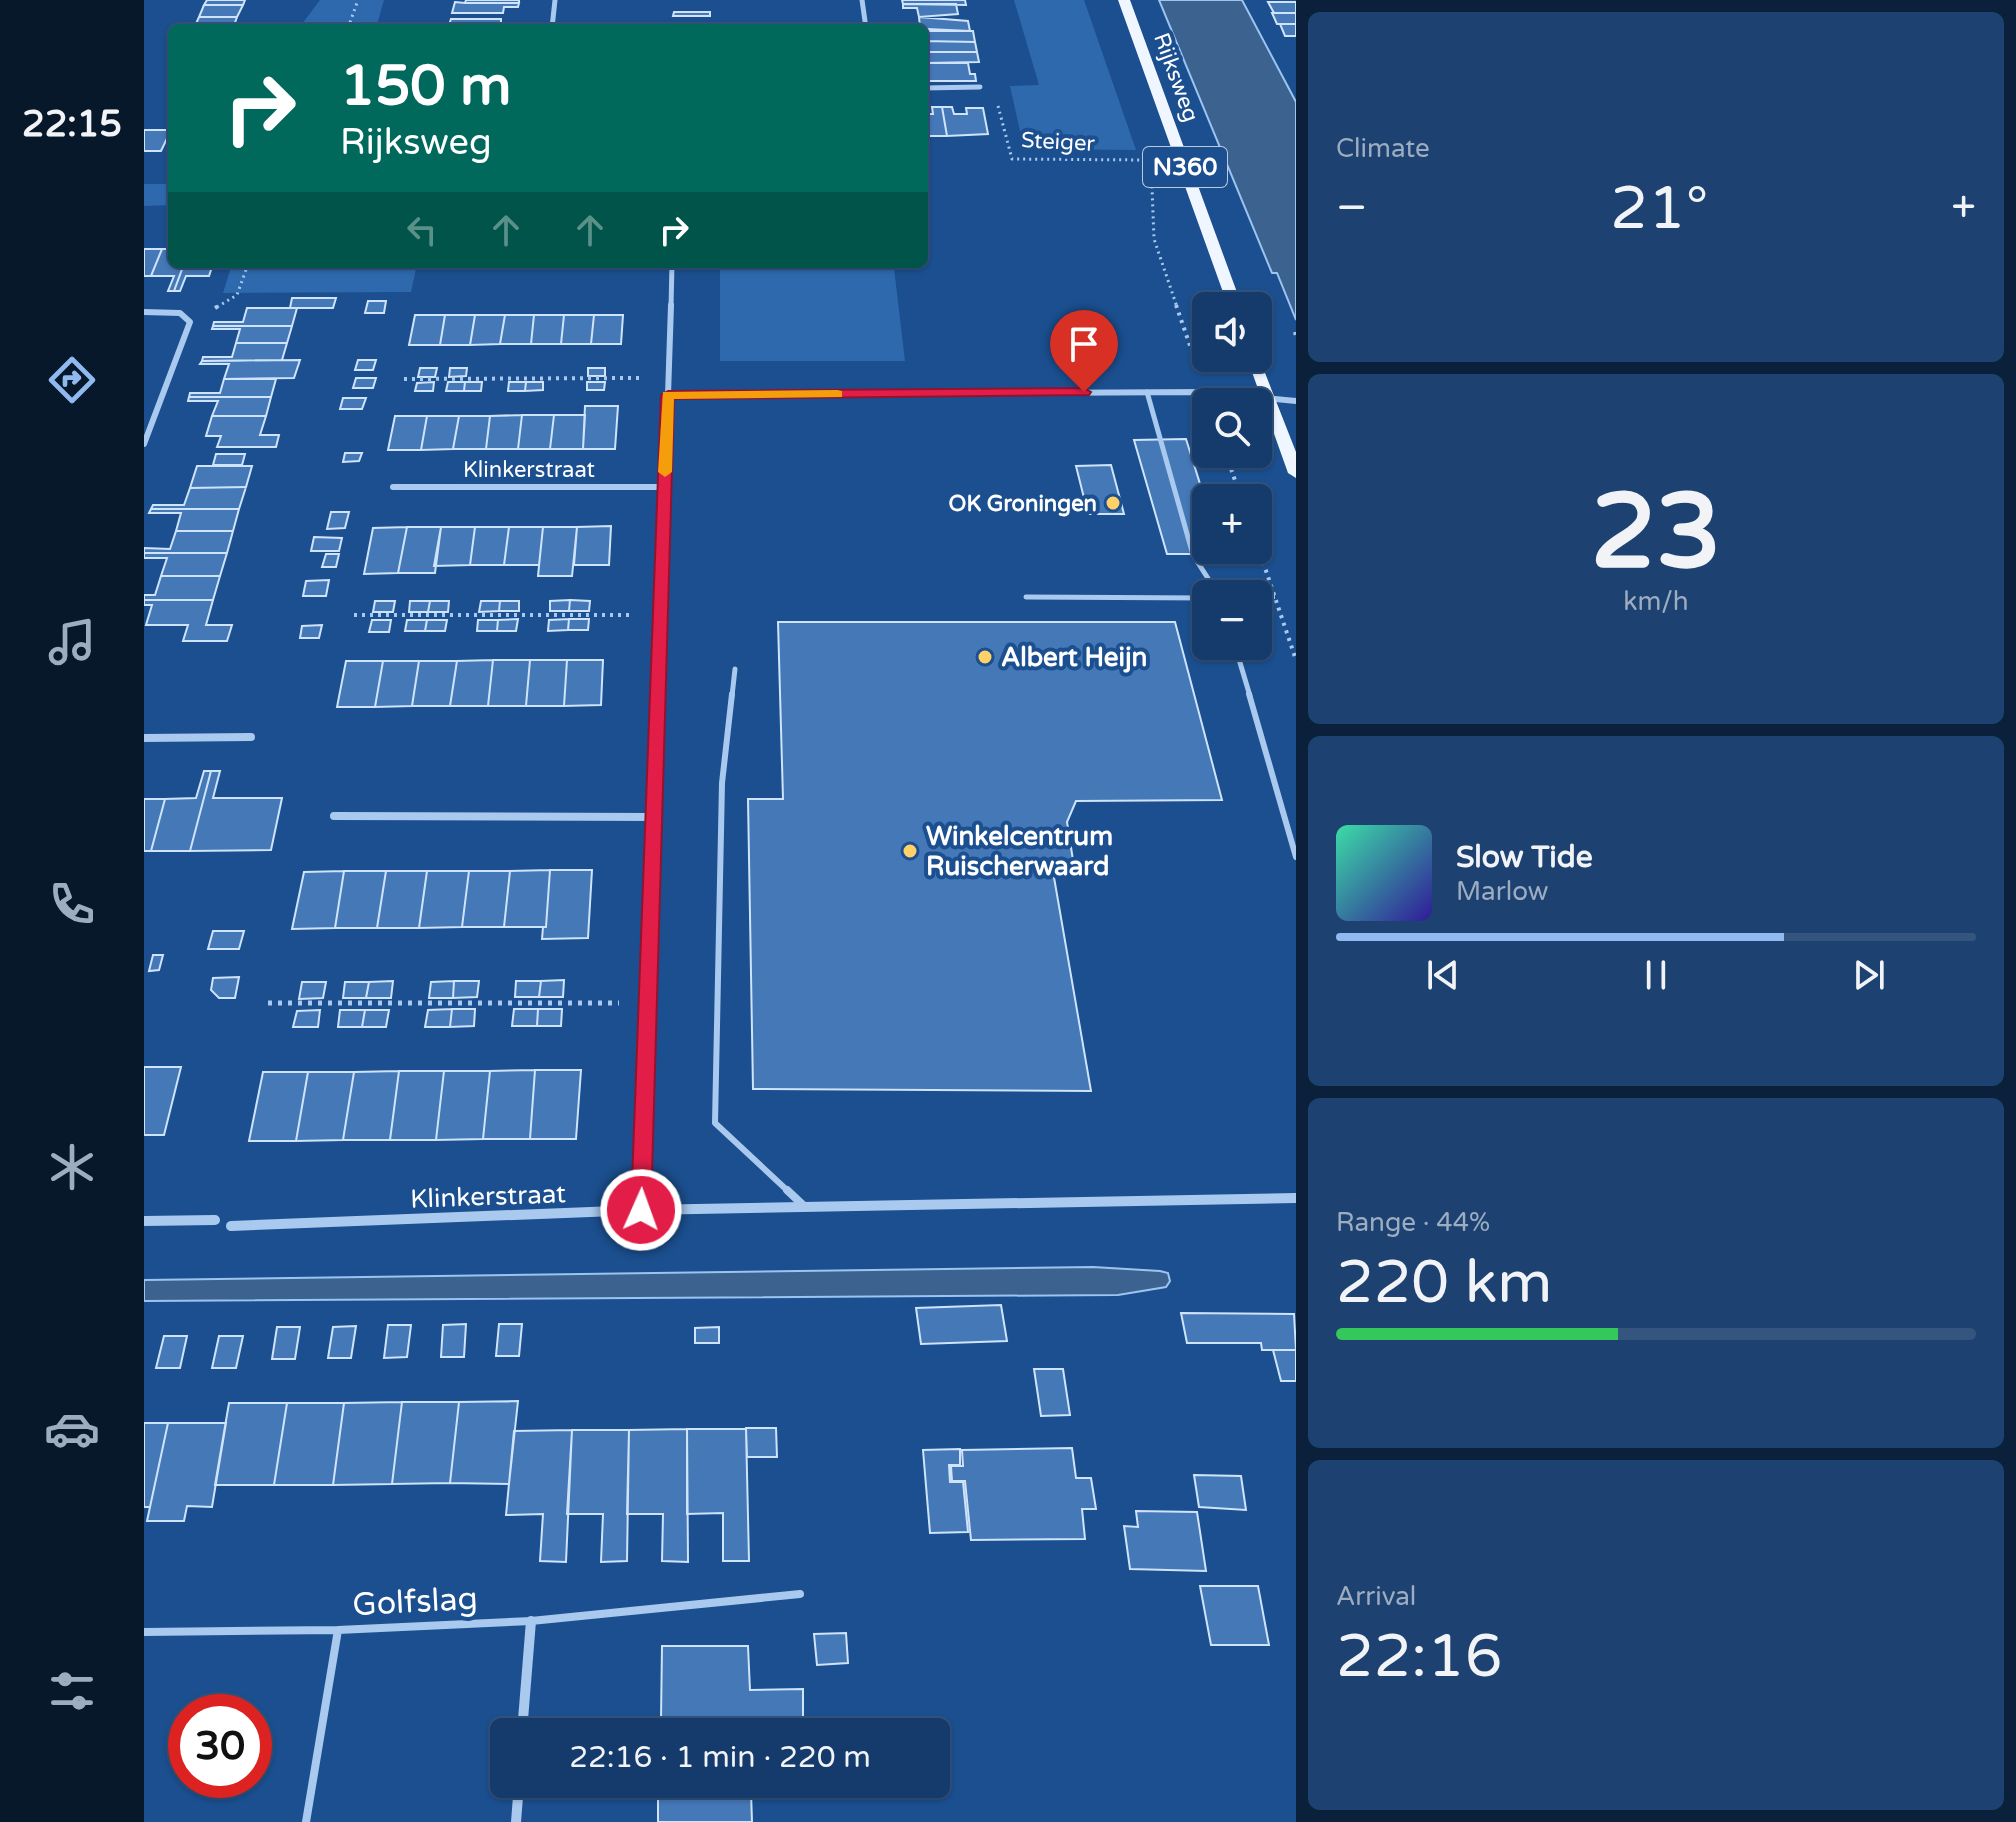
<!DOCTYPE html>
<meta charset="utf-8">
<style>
body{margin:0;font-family:"Varela Round",sans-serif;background:#1d4271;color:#f1f3f6;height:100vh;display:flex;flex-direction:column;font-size:30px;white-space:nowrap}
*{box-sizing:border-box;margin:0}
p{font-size:26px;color:#9dadc1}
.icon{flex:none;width:44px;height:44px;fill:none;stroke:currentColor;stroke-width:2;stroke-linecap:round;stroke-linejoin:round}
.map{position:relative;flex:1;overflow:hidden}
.drawer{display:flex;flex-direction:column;gap:12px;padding:12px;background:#0b203b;width:720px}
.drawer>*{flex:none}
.hud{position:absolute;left:24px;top:24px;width:760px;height:244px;border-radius:12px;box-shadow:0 2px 6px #0004,0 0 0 2px #33557e;background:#00695c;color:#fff;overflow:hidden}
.fabs{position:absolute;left:1048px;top:292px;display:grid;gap:16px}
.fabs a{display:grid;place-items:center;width:80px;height:80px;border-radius:12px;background:#143b6b;box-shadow:0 2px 6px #0004,0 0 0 2px #33557e;font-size:40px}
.speed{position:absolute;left:24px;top:1694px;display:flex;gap:16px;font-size:40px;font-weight:700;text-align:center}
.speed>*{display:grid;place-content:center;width:104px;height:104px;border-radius:50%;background:#143b6b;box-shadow:0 2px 6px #0004,0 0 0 2px #33557e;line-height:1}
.speed .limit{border:12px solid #d22;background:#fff;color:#111}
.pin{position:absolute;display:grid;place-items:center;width:68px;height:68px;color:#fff;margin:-82px -34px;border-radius:50% 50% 50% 0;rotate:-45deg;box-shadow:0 0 8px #0007}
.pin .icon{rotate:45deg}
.me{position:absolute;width:88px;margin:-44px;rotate:2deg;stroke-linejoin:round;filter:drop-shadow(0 0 6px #0008)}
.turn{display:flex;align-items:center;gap:28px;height:168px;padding:0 40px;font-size:36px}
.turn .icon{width:104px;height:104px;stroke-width:2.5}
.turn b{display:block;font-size:56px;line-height:68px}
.lanes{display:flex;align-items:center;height:76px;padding:0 40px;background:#0003;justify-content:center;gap:40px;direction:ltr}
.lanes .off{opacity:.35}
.big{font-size:60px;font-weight:600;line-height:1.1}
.drawer .card{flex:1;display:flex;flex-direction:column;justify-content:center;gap:12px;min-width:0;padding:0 28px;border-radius:12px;background:#1d4271}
.drawer .dial{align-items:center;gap:0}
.dial b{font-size:104px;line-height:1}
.song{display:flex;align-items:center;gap:24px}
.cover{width:96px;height:96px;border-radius:12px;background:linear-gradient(135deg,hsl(160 70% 55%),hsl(250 70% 35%))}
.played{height:8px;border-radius:4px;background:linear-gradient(90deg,#90b9f0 70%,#33557e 70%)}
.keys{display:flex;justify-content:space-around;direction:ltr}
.heat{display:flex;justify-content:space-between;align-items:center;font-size:44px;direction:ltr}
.charge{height:12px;border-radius:6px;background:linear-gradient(90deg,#34c759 44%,#33557e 0)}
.trip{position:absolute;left:346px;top:1718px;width:460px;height:80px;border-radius:12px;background:#143b6b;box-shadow:0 2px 6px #0004,0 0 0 2px #33557e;font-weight:600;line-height:80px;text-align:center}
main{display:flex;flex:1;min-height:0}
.tabs{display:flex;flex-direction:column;width:144px;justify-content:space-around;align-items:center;background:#08182b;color:#9dadc1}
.tabs .icon{width:56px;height:56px}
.tabs .selected{color:#90b9f0}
.tabs b{font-size:36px;color:#f1f3f6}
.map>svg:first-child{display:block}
.green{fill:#2e69ad}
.water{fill:#3c6290;stroke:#9cc4f0;stroke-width:2}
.building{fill:#4478b7;stroke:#cfe3fa;stroke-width:2}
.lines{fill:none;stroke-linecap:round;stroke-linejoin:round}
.path-far2{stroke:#a9c9ee;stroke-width:3;stroke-dasharray:2 4;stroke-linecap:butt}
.path-far1{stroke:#a9c9ee;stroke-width:4;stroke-dasharray:3 5;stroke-linecap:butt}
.path{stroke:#a9c9ee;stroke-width:5;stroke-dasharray:4 6;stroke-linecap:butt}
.service-far2{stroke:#a9c9ee;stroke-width:5}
.service-far1{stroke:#a9c9ee;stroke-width:6}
.service{stroke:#a9c9ee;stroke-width:8}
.minor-far3{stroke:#a9c9ee;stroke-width:5}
.minor-far2{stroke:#a9c9ee;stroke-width:6}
.minor-far1{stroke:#a9c9ee;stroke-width:8}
.minor{stroke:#a9c9ee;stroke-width:10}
.primary{fill:#f0f6ff;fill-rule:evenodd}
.route{fill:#e11d48;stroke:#92132f;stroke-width:2}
.slow{fill:#f59e0b}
.poi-dot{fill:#ffd166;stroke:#1b4f8f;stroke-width:3}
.labels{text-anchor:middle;stroke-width:8;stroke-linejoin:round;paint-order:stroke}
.far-street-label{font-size:22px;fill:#fff;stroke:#1b4f8f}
.far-poi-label{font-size:22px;font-weight:bold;fill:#fff;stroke:#1b4f8f;text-anchor:end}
.shield{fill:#1b4f8f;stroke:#bbcadd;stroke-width:2}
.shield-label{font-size:24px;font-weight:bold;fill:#fff}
.poi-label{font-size:26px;font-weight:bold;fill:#fff;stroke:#1b4f8f;text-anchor:start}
.street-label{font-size:26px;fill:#fff;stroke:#1b4f8f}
.near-street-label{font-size:32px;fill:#fff;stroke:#1b4f8f}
</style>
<main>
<nav class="tabs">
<b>22:15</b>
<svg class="icon selected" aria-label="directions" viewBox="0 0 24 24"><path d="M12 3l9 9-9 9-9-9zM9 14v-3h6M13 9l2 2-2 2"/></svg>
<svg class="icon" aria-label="music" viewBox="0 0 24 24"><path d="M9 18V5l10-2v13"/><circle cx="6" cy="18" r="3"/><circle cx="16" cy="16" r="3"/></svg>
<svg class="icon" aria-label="phone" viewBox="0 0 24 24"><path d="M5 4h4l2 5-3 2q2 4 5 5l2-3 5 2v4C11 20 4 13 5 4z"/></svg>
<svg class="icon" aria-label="climate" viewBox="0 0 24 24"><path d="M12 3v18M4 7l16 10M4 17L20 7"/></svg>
<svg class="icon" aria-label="car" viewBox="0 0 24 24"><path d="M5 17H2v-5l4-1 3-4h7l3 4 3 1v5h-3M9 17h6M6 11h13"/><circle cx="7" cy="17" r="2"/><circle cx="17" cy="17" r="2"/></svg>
<svg class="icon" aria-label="filters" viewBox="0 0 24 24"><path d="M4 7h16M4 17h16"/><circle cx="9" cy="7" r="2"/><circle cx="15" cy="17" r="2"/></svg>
</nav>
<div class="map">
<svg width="1152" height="1822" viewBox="0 0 1152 1822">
<rect width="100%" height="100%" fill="#1b4f8f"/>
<path class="green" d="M176 0H240L232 28H155Z
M870 0H940L992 150 880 149 866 86 895 85Z
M0 184H28V205L0 206Z
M88 264H273L267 292 79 293Z
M576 268H750L761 361H576Z"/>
<path class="water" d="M1015 0H1098L1152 102V320L1133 273H1128Z
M949 1267 1016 1271 1024 1273 1026 1281 1022 1287 974 1295 0 1301V1280Z"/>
<path class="building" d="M63 0H101L99 5H60Z
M322 0H375V3H321Z
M758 0H821L822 5 759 4Z
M311 2 321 3H375L374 7H360L359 13H308Z
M1124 2H1152V13H1130Z
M759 4H812L814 14 775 17 773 8H759Z
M60 5H99L93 17H55Z
M530 12H566V16H529Z
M1128 13H1152V24H1133Z
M55 17H93L89 28H50Z
M775 17 824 21 826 31 762 28 776 27Z
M307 19H357V25H370V28H304Z
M1136 24H1152V36H1141Z
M780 31H829L831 42 780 41Z
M780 41 831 42 833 52H780Z
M780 52H833L835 62 782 63Z
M782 63H824L826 74H831L832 81H780Z
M788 107H798L803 136H780V114H789Z
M798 107H808L810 114H823L822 108H839L844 134 803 136Z
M0 130H27L17 151H0Z
M0 249H18L7 276H0Z
M18 249H28V264H40L30 291H24L30 276H7Z
M40 264H69L65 276H42L36 291H30Z
M148 298H192L189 308H146Z
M224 301H242L240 313H221Z
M103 308H153L148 326H69L70 322H99Z
M271 315H301L296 345H265Z
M301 315H331L326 345H296Z
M331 315H361L356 344 326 345Z
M361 315H390L387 344H356Z
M390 315H420L417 344H387Z
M420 315H450L447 344H417Z
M450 315H479L477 344H447Z
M69 326H148L143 343H92L96 329H68Z
M92 343H143L138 360 58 361 59 357H88Z
M156 360 150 378 80 379 85 364H56L58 361Z
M214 360H232L229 370H211Z
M276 368H293L291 377H274Z
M306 368H323L322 376 305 377Z
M444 368H461V376H444Z
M212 378H232L229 388H209Z
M80 379H132L127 397H45L46 393H76Z
M290 382 289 391H271L273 383Z
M304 382H321L320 391H302Z
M321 382H338L337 391H320Z
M365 382H382L381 391H364Z
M382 382H399V390L381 391Z
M443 382H461L460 390H443Z
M45 397H127L122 416H68L74 401H44Z
M199 398H222L218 409H196Z
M441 406H474L471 449H439Z
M378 415 374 449H342L346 416Z
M378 415H410L406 449H374Z
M410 415H441L439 449H406Z
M68 416H122L116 435H135L132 447H73L77 436H62Z
M251 416H283L277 450H244Z
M283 416H315L309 449 277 450Z
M315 416H346L342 449H309Z
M1042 439 1062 503V550H1077L1078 554H1023L990 440Z
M201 453H218L215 461 199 462Z
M72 454H101L98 465H69Z
M967 465 980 514H944L932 466Z
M53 466H108L102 487 46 488Z
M102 487 95 509H7L9 505H40L46 488Z
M7 509H95L89 531H32L37 513H5Z
M187 512H205L201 528 183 529Z
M467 526 465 565H430L433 527Z
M263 527 254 573 220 574 229 528Z
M263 527H297L291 573H254Z
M297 527H331L326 565 290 566Z
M331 527H365L360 565H326Z
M365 527H399L395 565H360Z
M399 527H433L428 576H394Z
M32 531H89L83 553H0V548L26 549Z
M170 537 198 538 195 551H167Z
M0 553H83L76 576H17L23 558H0Z
M182 554H195L192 567H178Z
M17 576H76L69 600H0V595H11Z
M185 580 182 596H159L162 581Z
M0 600H69L62 625H88L83 641H39L44 625H2L8 605H0Z
M426 600 425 611H406V601Z
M426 600 446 601 445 611H425Z
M231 601H251L249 612H229Z
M266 601H286L284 612H265Z
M286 601H305L304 612H284Z
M337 601H356L355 611 335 612Z
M356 601H375V611H355Z
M374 619 372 631H353L354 620Z
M425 619H445L444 630H424Z
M425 619 424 630 404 631 405 620Z
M228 620H247L245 632H225Z
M263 620H283L281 631H261Z
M283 620H303L301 631H281Z
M334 620H354L353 631H333Z
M634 622H1031L1078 800 932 801 923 822 929 860H907L947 1091 609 1089 604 799H639Z
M178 625 175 638H156L158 626Z
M349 660H386L382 706H344Z
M349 660 344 706H306L313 661Z
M386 660H423L420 706H382Z
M423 660H459L457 705 420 706Z
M202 661H239L231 707H193Z
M239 661H275L268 706 231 707Z
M275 661H313L306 706H268Z
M60 771H67L46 851H7L21 799 52 798Z
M67 771H76L69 798H138L127 850 46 851Z
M0 799H21L7 851H0Z
M406 870 402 927H360L366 871Z
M406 870H448L444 938 398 939 399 927H402Z
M200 871H242L233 928H191Z
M200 871 191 928 148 929 160 872Z
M242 871H283L275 928H233Z
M283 871H325L318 927 275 928Z
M325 871H366L360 927H318Z
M69 931H100L95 949H64Z
M9 955H19L15 970 5 971Z
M95 977 91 998H75L67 990 69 978Z
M420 980 419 997H395L397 981Z
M249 981 247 998H222L225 982Z
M310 981 309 998H285L287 982Z
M310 981H335L333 997 309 998Z
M372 981H397L395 997H371Z
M158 982H182L179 998 155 999Z
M201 982H225L222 998H199Z
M308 1009 306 1027H281L284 1010Z
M308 1009H331L330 1026 306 1027Z
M370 1009H394L393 1026H368Z
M394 1009H418L417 1026H393Z
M176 1010 174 1027H149L153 1011Z
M196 1010H221L218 1027H194Z
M221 1010H245L242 1027H218Z
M0 1067H37L20 1135H0Z
M391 1070H437L432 1139H386Z
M391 1070 386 1139H339L346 1071Z
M255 1071H300L292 1140H246Z
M255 1071 246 1140H199L210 1072Z
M300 1071H346L339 1139 292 1140Z
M119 1072H164L152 1141H105Z
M164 1072H210L199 1140 152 1141Z
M857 1305 863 1341 777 1344 772 1308Z
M1037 1313 1150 1314 1152 1350H1118L1117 1343H1043Z
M322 1324 320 1357H297L299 1325Z
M355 1324H378L375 1356H352Z
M244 1325H267L263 1357 240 1358Z
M212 1326 207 1358H184L189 1327Z
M133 1327H156L151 1359H128Z
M575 1327V1343H551V1328Z
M20 1336H43L36 1368H12Z
M75 1336H99L92 1368H68Z
M1129 1350H1152V1381H1137Z
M890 1369H919L926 1415 897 1416Z
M374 1401 365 1484 306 1483 315 1402Z
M258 1402 248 1484 189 1485 200 1403Z
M258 1402H315L306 1483 248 1484Z
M85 1403H143L130 1485H71Z
M143 1403H200L189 1485H130Z
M0 1423H24L6 1507H0Z
M24 1423H82L68 1507 43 1506 40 1521H3Z
M602 1428H632L633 1457H603Z
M543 1429H602L605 1561H579V1513L543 1514Z
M543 1429 544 1562 518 1561 519 1514H483L485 1430Z
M428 1430 422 1562 396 1561 399 1514 362 1515 370 1431Z
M428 1430H485L483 1561 457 1562 459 1514H423Z
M928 1448 932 1478H947L952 1509H938L941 1539 827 1540 821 1481H808L807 1466H819L818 1450Z
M816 1449V1465H805L806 1482H819L824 1532 786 1533 779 1450Z
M1050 1475 1097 1476 1102 1510 1055 1507Z
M992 1511 1053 1512 1062 1571 986 1569 980 1526 994 1527Z
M1056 1586H1114L1125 1645H1067Z
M702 1633 704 1663 673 1665 670 1634Z
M518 1646H604L606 1690 659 1689V1719H517Z
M517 1719H606V1732H516Z
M515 1784H662V1794L514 1793Z
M713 1784H737L738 1790 713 1791Z
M607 1792 608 1822H514V1793Z"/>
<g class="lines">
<path class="path-far2" d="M204 28 214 0
M854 106 868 159 1000 160
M1003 169 1008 188 1010 239 1033 307
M73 307 93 295 104 264"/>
<path class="path-far1" d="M1032 305 1052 363
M71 308 76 305
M1151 332 1152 336
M260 379 495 378
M1082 454 1097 498
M1114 547 1152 660
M1114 597H1131
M210 615H489"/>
<path class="path" d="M124 1003H475"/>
<path class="service-far2" d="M1003 392 1049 555 1074 594
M882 597 1062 598
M1091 646 1106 696
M588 696 591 669"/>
<path class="service-far1" d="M588 694 578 783 571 1123 645 1192
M1105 694 1152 857"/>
<path class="service" d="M643 1190 660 1206
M0 1632 194 1630
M162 1822 194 1630 387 1621 656 1594"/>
<path class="minor-far3" d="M718 0 722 28
M408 28 411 0
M780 88 836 87
M527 307 528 264"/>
<path class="minor-far2" d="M0 312 36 313 46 322 0 444
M524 395 1061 392 1152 401
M249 487H521
M514 696 527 305"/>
<path class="minor-far1" d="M0 738 107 737
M190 816 510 817
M498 1192 514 694"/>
<path class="minor" d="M497 1210 1152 1198
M0 1221 71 1220
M87 1226 497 1210 498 1190
M378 1732 387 1621
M372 1822 375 1784"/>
<path class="primary" d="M974 0H986L1098 306H1084Z
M1114 355 1152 452V478L1144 473 1103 358H1114Z"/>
</g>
<path class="route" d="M940 388 947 392 945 395 530 399 507 1210 504 1217 497 1219 490 1217 487 1210 517 395 524 391Z"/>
<path class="slow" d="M693 390 698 391V397L530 399 528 472 521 477 514 472 519 392Z"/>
<g class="poi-dot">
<circle cx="969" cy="503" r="8"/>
<circle cx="841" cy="657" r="8"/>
<circle cx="766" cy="851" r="8"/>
</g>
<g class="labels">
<g class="far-street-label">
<text transform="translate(1033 77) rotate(70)" y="8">Rijksweg</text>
<text transform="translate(914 141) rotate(3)" y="8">Steiger</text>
<text x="385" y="477">Klinkerstraat</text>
</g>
<g class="far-poi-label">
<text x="953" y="511">OK Groningen</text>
</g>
<rect class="shield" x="999" y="147" width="84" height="40" rx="6"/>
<g class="shield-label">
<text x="1041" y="175">N360</text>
</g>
<g class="poi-label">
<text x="857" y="666">Albert Heijn</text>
<text x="782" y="845">Winkelcentrum<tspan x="782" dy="30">Ruischerwaard</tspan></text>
</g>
<g class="street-label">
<text transform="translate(344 1196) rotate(-2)" y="9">Klinkerstraat</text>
</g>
<g class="near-street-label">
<text transform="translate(271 1601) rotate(-3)" y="11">Golfslag</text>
</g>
</g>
</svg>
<div class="fabs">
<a><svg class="icon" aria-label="sound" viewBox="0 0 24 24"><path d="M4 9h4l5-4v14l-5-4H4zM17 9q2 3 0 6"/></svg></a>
<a><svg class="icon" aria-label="search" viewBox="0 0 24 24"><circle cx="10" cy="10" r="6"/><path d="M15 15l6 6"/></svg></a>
<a>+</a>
<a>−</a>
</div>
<div class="speed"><div class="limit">30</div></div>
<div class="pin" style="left:940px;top:392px;background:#d93025"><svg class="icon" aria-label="arrive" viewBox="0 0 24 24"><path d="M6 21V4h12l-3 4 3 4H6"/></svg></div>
<svg class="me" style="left:497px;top:1210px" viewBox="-20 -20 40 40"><circle r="17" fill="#e11d48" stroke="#fff" stroke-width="3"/><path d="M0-11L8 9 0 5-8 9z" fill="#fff"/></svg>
<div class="trip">22:16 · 1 min · 220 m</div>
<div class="hud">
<div class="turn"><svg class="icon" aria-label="right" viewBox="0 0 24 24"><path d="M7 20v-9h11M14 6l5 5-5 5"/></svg><div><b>150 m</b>Rijksweg</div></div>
<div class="lanes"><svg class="icon off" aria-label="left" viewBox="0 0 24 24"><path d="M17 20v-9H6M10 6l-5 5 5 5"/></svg><svg class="icon off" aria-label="ahead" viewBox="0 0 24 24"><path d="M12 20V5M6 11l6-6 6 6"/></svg><svg class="icon off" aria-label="ahead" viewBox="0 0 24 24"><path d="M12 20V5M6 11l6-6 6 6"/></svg><svg class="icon" aria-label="right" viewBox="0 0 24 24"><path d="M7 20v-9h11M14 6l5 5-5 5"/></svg></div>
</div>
</div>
<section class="drawer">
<div class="card"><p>Climate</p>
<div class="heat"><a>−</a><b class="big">21°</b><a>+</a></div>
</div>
<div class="card dial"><b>23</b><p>km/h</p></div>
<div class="card">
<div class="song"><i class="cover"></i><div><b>Slow Tide</b><p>Marlow</p></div></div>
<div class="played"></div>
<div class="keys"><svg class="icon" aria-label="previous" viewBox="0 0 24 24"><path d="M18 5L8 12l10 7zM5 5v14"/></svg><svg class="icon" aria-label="pause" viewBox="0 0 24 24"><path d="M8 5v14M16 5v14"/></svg><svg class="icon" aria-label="next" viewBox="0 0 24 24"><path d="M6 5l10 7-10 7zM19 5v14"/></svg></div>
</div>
<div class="card"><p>Range · 44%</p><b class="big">220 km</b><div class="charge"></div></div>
<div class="card"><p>Arrival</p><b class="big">22:16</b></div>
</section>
</main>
